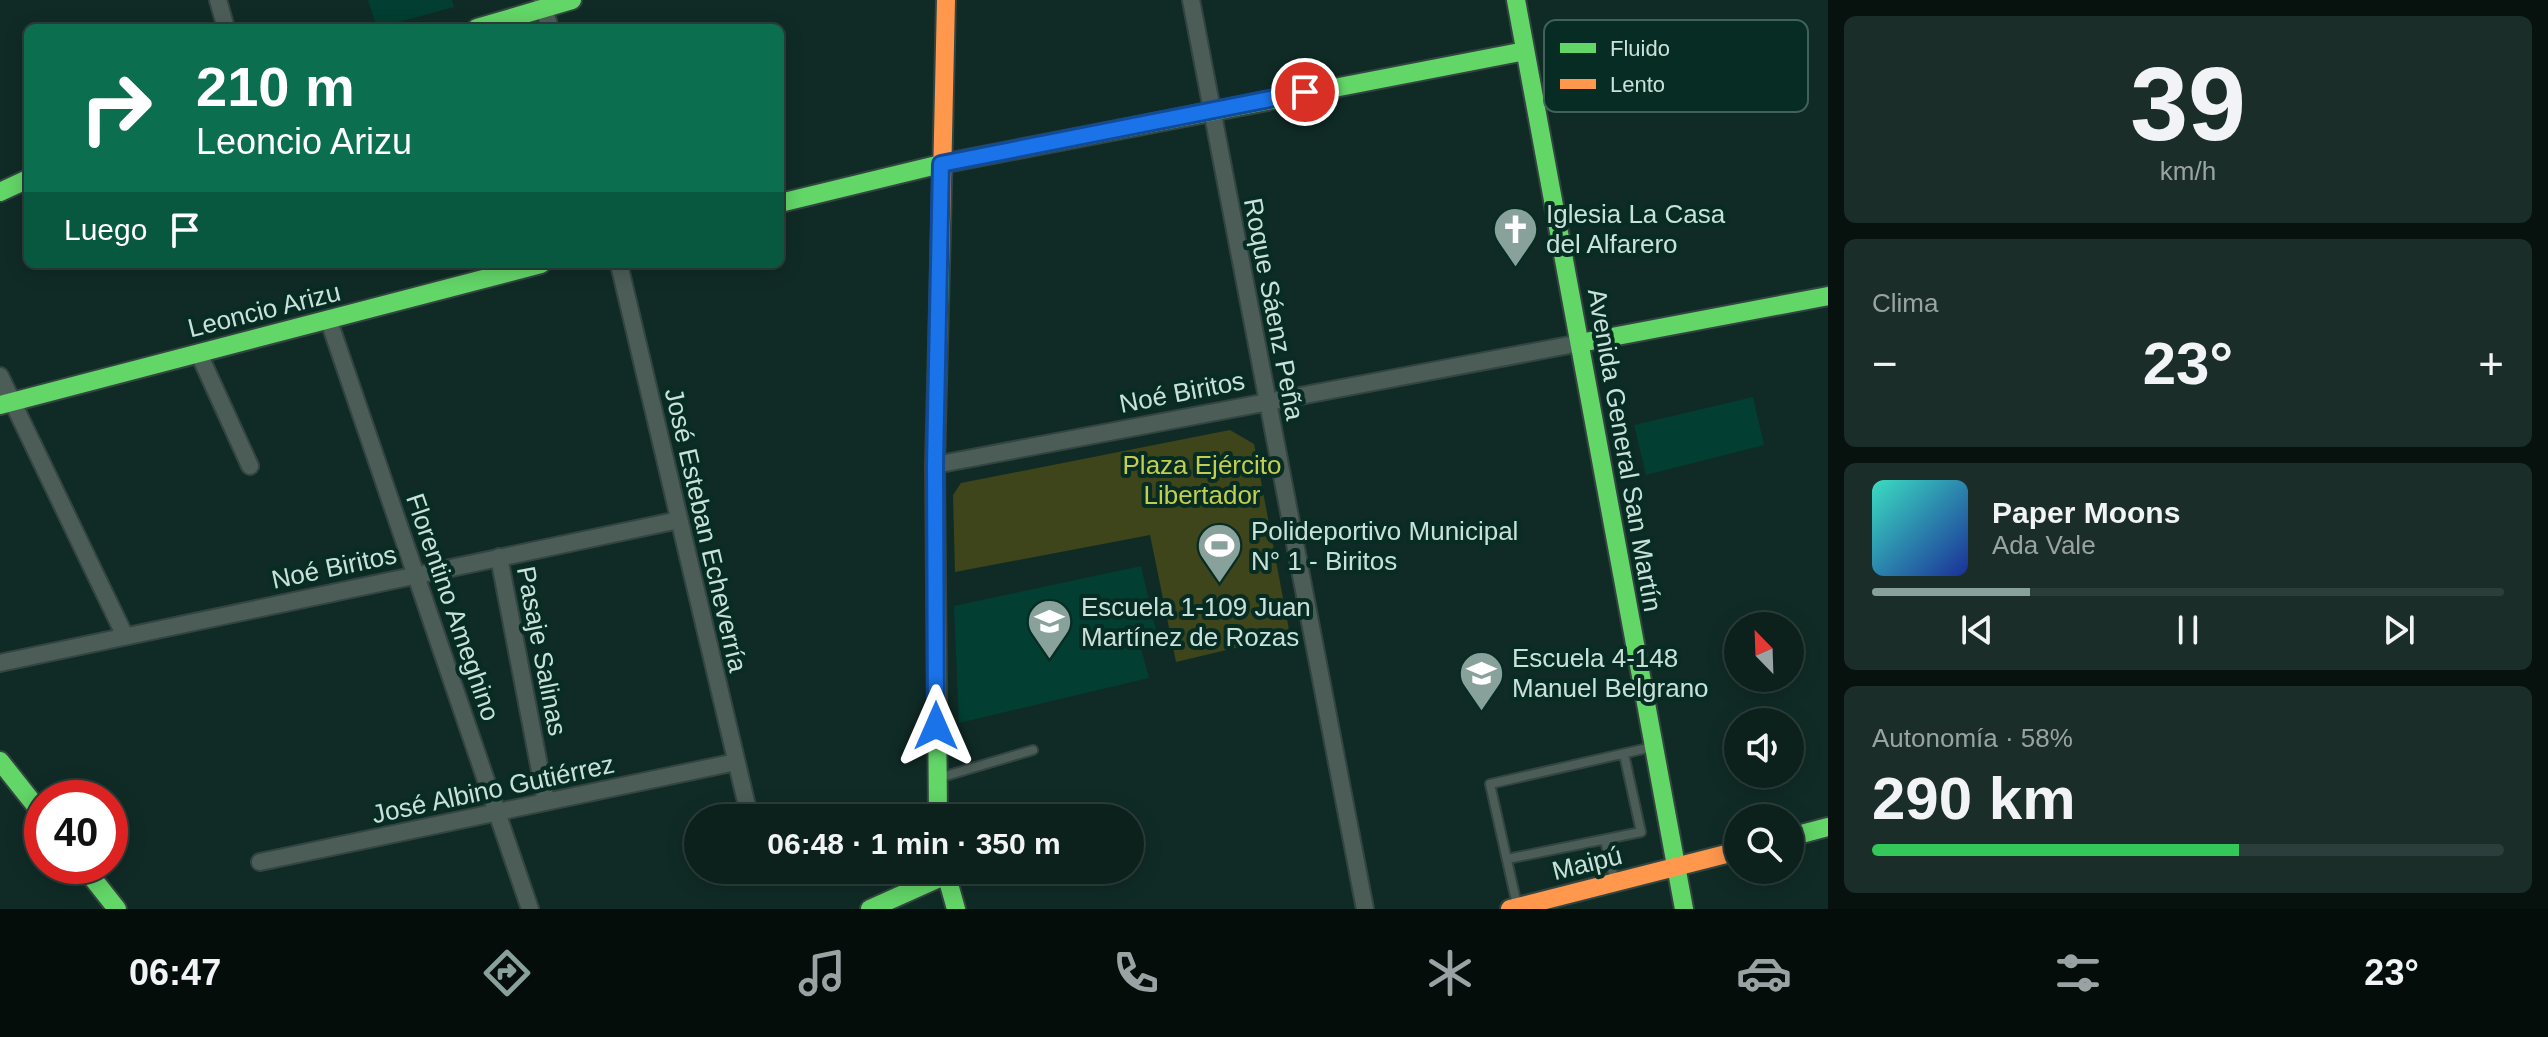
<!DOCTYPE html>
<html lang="es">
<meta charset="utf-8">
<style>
body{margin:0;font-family:Helvetica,sans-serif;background:#1a2d29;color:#f1f3f6;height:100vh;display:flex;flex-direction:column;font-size:30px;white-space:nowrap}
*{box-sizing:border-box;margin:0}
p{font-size:26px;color:#9aa3a3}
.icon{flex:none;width:44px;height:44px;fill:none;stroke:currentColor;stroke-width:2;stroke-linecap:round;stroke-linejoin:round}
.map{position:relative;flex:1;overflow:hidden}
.sheet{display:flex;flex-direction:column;gap:16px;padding:16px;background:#07120f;width:720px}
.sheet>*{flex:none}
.banner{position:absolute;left:24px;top:24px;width:760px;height:244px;border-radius:12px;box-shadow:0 4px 20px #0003,0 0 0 2px #2c3e3b;background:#0b6e4f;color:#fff;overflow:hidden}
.needle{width:52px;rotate:337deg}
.fabs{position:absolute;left:1724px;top:612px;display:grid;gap:16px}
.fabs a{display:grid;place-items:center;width:80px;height:80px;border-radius:50%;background:#0c201c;box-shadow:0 4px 20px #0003,0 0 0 2px #2c3e3b;font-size:40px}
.speed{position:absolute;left:24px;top:780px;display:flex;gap:16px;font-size:40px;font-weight:700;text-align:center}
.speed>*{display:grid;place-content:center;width:104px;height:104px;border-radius:50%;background:#0c201c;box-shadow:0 4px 20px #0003,0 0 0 2px #2c3e3b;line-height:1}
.speed .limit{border:12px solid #d22;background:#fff;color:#111}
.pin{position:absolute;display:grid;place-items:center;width:68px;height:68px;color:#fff;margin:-34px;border:4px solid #fff;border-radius:50%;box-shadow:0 2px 8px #0007}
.me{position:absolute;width:88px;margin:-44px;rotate:0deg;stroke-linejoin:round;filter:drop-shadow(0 0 6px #0008)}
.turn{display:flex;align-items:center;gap:28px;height:168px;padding:0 40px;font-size:36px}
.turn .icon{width:104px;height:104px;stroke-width:2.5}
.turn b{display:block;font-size:56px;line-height:68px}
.then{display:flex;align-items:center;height:76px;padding:0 40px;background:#0003;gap:16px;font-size:30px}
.big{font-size:60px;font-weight:700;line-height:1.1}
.sheet .tile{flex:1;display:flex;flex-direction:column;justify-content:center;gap:12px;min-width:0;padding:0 28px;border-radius:12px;background:#1a2d29}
.sheet .dial{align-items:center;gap:0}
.dial b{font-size:104px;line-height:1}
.song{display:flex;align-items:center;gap:24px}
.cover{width:96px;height:96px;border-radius:12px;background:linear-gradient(135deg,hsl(170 70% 55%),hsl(230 70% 35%))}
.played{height:8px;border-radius:4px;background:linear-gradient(90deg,#88a19a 25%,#2c3e3b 25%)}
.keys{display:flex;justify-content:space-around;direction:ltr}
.heat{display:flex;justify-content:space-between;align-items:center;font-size:44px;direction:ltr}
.charge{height:12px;border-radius:6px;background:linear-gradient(90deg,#34c759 58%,#2c3e3b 0)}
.trip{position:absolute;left:684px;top:804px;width:460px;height:80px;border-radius:40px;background:#0c201c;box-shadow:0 4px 20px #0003,0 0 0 2px #2c3e3b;font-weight:700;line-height:80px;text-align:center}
.tabs{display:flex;height:128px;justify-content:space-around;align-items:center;background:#050d0b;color:#9aa3a3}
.tabs .icon{width:56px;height:56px}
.tabs .active{color:#88a19a}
.tabs b{font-size:36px;color:#f1f3f6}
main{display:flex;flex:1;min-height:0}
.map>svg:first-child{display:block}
.built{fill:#023e31}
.green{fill:#3e451a}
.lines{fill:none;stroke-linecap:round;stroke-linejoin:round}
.lane-casing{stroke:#334540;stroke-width:12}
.street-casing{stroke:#334540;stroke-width:20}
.fast-casing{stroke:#334540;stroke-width:22}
.slow-casing{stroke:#334540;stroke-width:22}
.lane{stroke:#4c5d58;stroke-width:8}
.street{stroke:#4c5d58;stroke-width:16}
.fast{stroke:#63d668;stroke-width:18}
.slow{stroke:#ff974d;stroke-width:18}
.route-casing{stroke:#114b97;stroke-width:20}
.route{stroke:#1a73e8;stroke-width:14}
.labels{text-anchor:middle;stroke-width:8;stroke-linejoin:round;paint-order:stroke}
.poi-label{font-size:26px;fill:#c9e1d9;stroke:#072c23;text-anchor:start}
.street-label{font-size:26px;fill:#c9e1d9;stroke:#072c23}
.park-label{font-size:26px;fill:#c4ce4e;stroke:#072c23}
.key{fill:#072c23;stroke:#41625a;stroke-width:2}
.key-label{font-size:22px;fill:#c9e1d9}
</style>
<main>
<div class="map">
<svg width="1828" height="909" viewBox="0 0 1828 909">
<rect width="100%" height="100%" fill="#102b26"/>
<path class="built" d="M368 0H452L454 7 377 28Z
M1753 397 1764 445 1646 475 1634 425Z
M1141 566 1158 639 1140 644 1149 678 959 723 954 606Z"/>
<path class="green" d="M1230 430 1254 444 1290 635 1176 662 1150 535 955 572 953 495 961 483Z"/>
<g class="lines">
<defs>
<path id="lane" d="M942 777 1033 750
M1605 840 1614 878
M1507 859 1641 832 1624 754
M1517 905 1490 784 1648 748"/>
<path id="street" d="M218 0 226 28
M1191 0 1365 909
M542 2 550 28
M619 264 747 806
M329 321 530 909
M199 354 250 466
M0 376 125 636
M935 465 1580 343
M499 557 546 802
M0 663 679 520
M260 862 736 762"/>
<path id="fast" d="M1516 0 1684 909
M477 28 572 0
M0 192 28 179
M780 203 941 164 1525 51
M1580 343 1828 296
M0 405 541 264
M0 761 42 814
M938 818 935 465 941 226
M1790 837 1828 827
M83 866 117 909
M945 870 956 909
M870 909 946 875"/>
<path id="slow" d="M941 226 946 0
M1510 909 1738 851"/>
</defs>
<use href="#lane" class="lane-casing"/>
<use href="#street" class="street-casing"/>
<use href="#fast" class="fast-casing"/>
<use href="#slow" class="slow-casing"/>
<use href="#lane" class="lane"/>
<use href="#street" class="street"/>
<use href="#fast" class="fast"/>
<use href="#slow" class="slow"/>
</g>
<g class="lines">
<defs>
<path id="route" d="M936 726 935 465 941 164 1305 92"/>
</defs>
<use href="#route" class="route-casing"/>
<use href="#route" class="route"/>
</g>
<defs>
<symbol id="church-pin" viewBox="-11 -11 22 30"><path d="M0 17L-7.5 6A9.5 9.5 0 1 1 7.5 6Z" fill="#88a19a" stroke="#072c23"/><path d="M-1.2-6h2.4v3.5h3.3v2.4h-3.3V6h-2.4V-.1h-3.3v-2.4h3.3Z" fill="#fff"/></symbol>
<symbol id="stadium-pin" viewBox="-11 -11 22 30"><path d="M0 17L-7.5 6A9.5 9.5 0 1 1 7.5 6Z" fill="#88a19a" stroke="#072c23"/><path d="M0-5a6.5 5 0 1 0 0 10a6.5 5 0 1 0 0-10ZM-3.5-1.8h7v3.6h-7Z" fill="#fff"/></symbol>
<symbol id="school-pin" viewBox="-11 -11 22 30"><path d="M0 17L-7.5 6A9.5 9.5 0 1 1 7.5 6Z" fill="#88a19a" stroke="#072c23"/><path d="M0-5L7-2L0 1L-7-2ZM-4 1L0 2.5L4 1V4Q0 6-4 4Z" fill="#fff"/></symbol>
</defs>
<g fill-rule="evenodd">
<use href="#church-pin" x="1490" y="204" width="51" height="69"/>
<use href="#stadium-pin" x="1194" y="520" width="51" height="69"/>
<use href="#school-pin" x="1024" y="596" width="51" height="69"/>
<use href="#school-pin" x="1456" y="648" width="51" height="69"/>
</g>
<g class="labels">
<g class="poi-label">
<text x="1546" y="223">Iglesia La Casa<tspan x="1546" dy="30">del Alfarero</tspan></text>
<text x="1251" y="540">Polideportivo Municipal<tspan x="1251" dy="30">N° 1 - Biritos</tspan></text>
<text x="1081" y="616">Escuela 1-109 Juan<tspan x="1081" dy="30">Martínez de Rozas</tspan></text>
<text x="1512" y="667">Escuela 4-148<tspan x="1512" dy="30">Manuel Belgrano</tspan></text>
</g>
<g class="street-label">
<text transform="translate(1274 309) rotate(79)" y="9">Roque Sáenz Peña</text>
<text transform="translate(264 310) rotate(-14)" y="9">Leoncio Arizu</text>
<text transform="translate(1182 392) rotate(-11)" y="9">Noé Biritos</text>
<text transform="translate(1625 450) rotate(80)" y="9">Avenida General San Martín</text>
<text transform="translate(706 530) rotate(77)" y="9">José Esteban Echeverría</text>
<text transform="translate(334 567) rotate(-12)" y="9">Noé Biritos</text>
<text transform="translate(453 607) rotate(71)" y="9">Florentino Ameghino</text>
<text transform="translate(542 651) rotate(79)" y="9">Pasaje Salinas</text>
<text transform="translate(493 789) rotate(-12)" y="9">José Albino Gutiérrez</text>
<text transform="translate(1587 863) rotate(-14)" y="9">Maipú</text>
</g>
<g class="park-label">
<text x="1202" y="474">Plaza Ejército<tspan x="1202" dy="30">Libertador</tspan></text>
</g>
</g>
<rect x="1544" y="20" width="264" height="92" rx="12" class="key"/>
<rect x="1560" y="43" width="36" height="10" fill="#63d668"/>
<rect x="1560" y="79" width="36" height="10" fill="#ff974d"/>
<g class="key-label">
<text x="1610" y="56">Fluido</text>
<text x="1610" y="92">Lento</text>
</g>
</svg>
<div class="fabs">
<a><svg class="needle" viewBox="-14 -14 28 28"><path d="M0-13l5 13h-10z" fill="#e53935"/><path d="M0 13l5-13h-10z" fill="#9aa3a3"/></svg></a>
<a><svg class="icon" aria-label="sound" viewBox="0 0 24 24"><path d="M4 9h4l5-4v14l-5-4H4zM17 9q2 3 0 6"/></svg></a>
<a><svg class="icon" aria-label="search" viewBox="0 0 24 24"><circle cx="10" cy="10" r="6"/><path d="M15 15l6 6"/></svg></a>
</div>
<div class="speed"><div class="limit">40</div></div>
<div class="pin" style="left:1305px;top:92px;background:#d93025"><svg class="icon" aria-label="arrive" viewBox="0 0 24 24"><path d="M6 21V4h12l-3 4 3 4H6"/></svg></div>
<svg class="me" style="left:936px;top:726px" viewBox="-20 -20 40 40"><path d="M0-17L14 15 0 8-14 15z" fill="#1a73e8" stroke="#fff" stroke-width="4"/></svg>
<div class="trip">06:48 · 1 min · 350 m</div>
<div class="banner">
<div class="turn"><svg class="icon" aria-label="right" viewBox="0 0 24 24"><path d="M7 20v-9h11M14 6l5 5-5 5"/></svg><div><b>210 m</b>Leoncio Arizu</div></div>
<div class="then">Luego<svg class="icon" aria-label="arrive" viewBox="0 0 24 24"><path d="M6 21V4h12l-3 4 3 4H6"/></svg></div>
</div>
</div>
<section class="sheet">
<div class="tile dial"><b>39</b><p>km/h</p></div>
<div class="tile"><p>Clima</p>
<div class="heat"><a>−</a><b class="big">23°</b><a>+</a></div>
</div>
<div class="tile">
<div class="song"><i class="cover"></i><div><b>Paper Moons</b><p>Ada Vale</p></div></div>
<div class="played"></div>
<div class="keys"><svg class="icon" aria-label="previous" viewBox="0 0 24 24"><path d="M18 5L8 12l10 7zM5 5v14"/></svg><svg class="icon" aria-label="pause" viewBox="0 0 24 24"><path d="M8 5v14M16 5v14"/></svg><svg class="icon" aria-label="next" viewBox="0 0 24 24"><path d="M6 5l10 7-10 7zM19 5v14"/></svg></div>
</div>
<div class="tile"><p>Autonomía · 58%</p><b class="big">290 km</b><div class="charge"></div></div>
</section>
</main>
<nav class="tabs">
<b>06:47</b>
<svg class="icon active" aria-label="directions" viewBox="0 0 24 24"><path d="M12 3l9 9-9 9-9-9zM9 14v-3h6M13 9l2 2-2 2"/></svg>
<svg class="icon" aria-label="music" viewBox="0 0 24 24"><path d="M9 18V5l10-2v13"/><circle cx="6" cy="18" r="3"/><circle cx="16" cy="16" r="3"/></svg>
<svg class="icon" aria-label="phone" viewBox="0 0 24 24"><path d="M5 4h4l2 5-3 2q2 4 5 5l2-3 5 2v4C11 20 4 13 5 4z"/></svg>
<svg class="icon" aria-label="climate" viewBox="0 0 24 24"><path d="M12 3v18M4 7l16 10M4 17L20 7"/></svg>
<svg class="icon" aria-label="car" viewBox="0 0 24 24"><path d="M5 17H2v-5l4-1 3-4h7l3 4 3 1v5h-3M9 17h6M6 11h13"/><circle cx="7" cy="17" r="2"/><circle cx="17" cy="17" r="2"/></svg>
<svg class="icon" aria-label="filters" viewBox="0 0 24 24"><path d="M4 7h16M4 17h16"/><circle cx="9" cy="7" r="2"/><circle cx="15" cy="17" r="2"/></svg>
<b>23°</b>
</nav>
